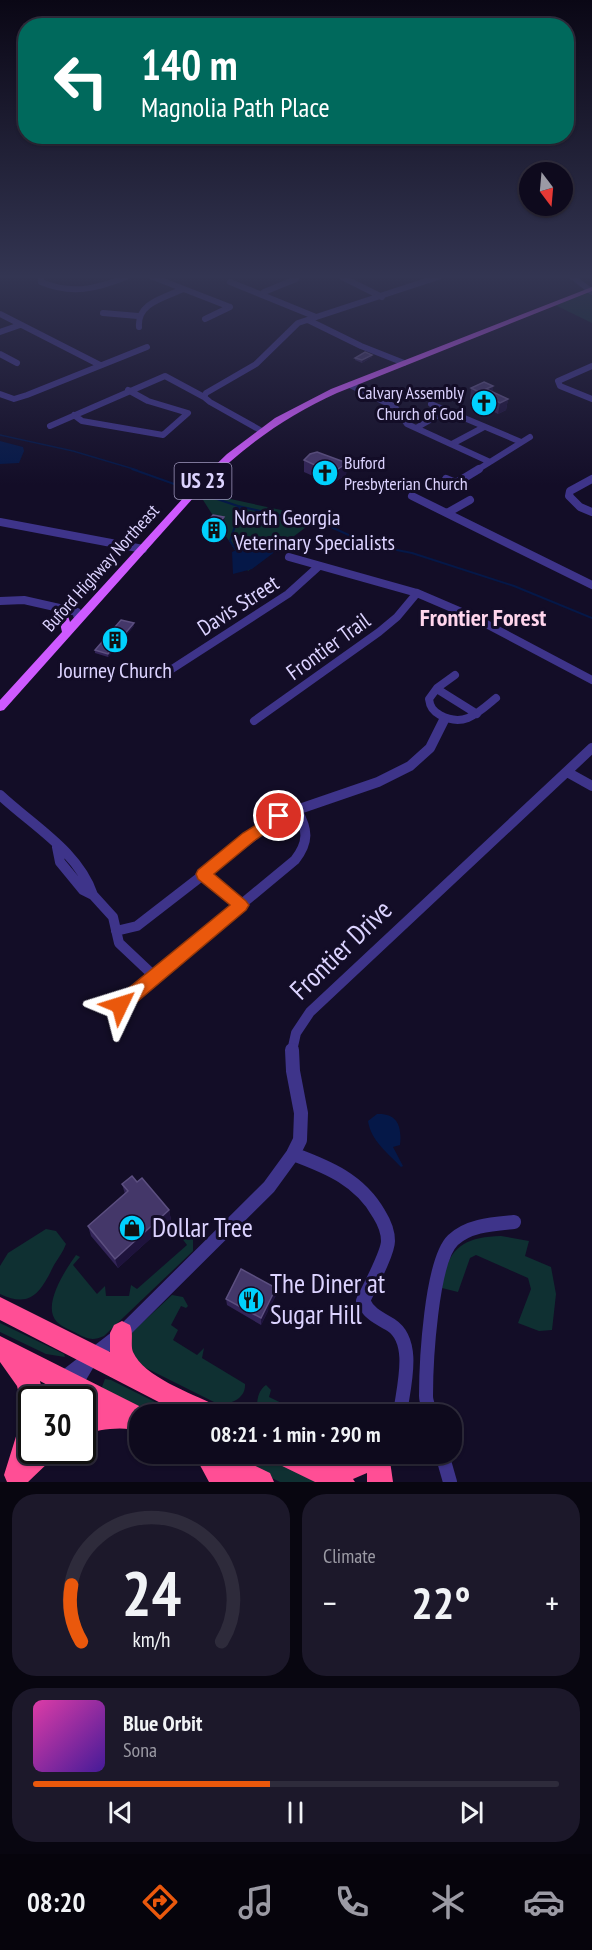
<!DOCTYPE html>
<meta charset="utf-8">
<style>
body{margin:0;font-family:"PT Sans Narrow",sans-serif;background:#1c182a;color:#f1f3f6;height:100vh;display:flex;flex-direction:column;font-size:22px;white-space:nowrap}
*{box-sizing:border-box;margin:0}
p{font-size:20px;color:#9b9aa4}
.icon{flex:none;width:33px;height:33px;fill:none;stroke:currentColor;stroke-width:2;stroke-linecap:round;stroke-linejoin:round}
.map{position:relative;height:1482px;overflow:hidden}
.sheet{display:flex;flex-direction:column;gap:12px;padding:12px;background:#080610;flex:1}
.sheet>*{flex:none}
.guide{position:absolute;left:18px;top:18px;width:556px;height:126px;border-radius:24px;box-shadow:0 2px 4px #0004,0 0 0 2px #2e2b3b;background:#00695c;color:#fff;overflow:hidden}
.needle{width:39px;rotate:164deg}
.buttons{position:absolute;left:519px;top:162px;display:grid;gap:12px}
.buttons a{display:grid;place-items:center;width:54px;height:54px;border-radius:50%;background:#0e0a1d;box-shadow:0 2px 4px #0004,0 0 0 2px #2e2b3b;font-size:30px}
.speed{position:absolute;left:18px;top:1386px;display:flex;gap:12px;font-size:30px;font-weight:700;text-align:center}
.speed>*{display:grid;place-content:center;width:78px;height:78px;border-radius:50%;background:#0e0a1d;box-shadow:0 2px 4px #0004,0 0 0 2px #2e2b3b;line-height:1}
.speed .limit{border:3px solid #111;border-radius:9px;background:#fff;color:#111}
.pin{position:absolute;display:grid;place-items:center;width:51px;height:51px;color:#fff;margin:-26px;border:3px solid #fff;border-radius:50%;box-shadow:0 2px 6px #0007}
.me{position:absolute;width:66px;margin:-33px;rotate:49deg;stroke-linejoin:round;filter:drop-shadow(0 0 4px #0008)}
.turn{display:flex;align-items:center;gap:21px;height:126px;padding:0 24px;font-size:27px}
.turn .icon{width:78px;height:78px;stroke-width:2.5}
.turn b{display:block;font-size:42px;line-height:51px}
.big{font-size:45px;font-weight:800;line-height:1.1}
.sheet .card{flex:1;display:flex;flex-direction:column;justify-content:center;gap:9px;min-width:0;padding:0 21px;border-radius:24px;background:#1c182a}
.sheet .dial{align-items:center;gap:0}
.dial svg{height:156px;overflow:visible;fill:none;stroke:#2e2b3b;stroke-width:7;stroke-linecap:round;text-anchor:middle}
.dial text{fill:#f1f3f6;stroke:none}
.song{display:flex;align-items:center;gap:18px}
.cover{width:72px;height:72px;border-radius:9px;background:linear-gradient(135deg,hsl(320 70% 55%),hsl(260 70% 35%))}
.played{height:6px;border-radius:3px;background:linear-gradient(90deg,#ea580c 45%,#2e2b3b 45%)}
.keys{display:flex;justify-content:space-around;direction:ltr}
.heat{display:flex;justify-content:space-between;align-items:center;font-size:33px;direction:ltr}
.sheet .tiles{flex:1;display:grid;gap:12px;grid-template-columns:1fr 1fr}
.card:last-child{grid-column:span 2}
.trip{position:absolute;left:129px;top:1404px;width:333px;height:60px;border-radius:24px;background:#0e0a1d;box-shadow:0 2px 4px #0004,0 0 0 2px #2e2b3b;font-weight:800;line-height:60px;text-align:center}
.menu{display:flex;height:96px;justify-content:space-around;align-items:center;background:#06040c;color:#9b9aa4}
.menu .icon{width:42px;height:42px}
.menu .active{color:#ea580c}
.menu b{font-size:27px;color:#f1f3f6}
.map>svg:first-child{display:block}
.green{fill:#0f3032}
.water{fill:#051848}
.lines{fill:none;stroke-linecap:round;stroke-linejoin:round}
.stream-far1{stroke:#051848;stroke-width:1.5}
.stream{stroke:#051848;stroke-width:2}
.minor-far3{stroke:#3e348a;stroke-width:6}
.minor-far2{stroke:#3e348a;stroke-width:8}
.minor-far1{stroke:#3e348a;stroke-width:10}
.minor{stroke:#3e348a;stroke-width:14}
.major{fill:#ce5aff;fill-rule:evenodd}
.highway{fill:#ff4e95;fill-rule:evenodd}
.wall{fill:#322457}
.shaded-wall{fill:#1e133c}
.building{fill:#443769;stroke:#5c4f80;stroke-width:1.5}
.route{fill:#ea580c;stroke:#983908;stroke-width:1.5}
.labels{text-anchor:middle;stroke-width:6;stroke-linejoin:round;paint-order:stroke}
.far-poi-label{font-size:18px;fill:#dcd3ff;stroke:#130d27;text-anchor:end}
.far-street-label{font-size:18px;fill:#dcd3ff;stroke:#130d27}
.shield{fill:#130d27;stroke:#a098be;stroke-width:1.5}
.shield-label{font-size:21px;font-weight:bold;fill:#dcd3ff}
.poi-label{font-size:22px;fill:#dcd3ff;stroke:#130d27;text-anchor:start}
.street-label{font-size:22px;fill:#dcd3ff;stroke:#130d27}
.neighbourhood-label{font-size:24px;font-weight:bold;fill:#ffd5ec;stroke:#130d27}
.near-street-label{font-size:27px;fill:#dcd3ff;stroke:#130d27}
.near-poi-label{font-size:27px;fill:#dcd3ff;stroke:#130d27;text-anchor:start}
</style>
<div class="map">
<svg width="592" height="1482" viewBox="0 0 592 1482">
<rect width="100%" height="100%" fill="#130d27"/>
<path class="green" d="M592 291V323L555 305Z
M198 492 318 518 248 571Z
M46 1229 56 1231 66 1244C63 1252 58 1258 54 1265 41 1291 32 1309 0 1294V1266L8 1253Z
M188 1232 193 1240V1251L104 1336C93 1341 87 1339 78 1334 71 1330 62 1327 57 1322 41 1306 66 1269 76 1255L80 1257 73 1265 97 1294 105 1286 106 1296H129L131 1285 137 1289 187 1245 181 1237 183 1233Z
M501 1236 529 1241 525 1256 551 1267 556 1294 552 1330 539 1331 518 1323 531 1289 528 1278 476 1255 470 1258 458 1292 442 1288C447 1248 463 1237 501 1236Z
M172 1295 183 1297 188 1306 186 1308 181 1306 171 1325 178 1330 173 1340 197 1355 204 1348 202 1358 245 1384C246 1399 229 1406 216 1403L130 1360 129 1335Z
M0 1323 64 1354 65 1357 46 1354 0 1332Z
M105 1379 111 1380 179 1414H148L108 1394 102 1387Z
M266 1385 271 1390 269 1397 304 1414H258C256 1404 257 1391 266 1385Z
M224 1454H264L321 1482H280Z"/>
<path class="water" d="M0 441 23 447 24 451 19 463 0 464Z
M252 540C262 541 273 539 276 551L252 569 233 574 232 552 239 549 248 550 247 541Z
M377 1114C398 1113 402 1127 400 1145L393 1147 403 1166 401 1167C388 1153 371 1141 368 1121Z"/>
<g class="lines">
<path class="stream-far1" d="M0 435 73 451 137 470"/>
<path class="stream" d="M132 469 191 490
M196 492 238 506 331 527 371 545 412 553 514 586 592 618
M236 550 230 541 240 511 238 506"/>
<path class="minor-far3" d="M41 277V282C72 295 96 289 126 277
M153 277 230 307
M342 277 382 297
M573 277 592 292
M230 282 316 317
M264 292 296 279
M103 313 138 316
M0 314 100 365
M205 319 230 307
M308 320 361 346 404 363
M139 327C137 303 164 298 183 289
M0 332 20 325
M0 354 17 363
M592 366 558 381 560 386 592 399
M350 385 395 407 407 424 490 462 530 437
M0 394 14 399 27 395 147 347
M431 404 521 442
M74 415 82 421 163 435 188 413 148 401 128 390
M50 426 165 376 204 397
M416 428 446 411
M260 430 210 402 204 397 206 393 256 364 298 323 438 277
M452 444 484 427
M477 470 490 462"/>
<path class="minor-far2" d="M446 479 465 487
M592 479 570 491 569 496 580 507 592 512
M456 483 479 469
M412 496 592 585
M447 513 470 500
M0 522 143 549
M289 557 417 593 473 617 592 680
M0 601 24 600 77 612V615
M172 669 288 594 319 566
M455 675 437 688 429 699C430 707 433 711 440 715 464 728 478 713 496 698
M437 689 477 714
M254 721 379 632 397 617 417 593
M443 722 445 718"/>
<path class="minor-far1" d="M567 772 592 786
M0 795C33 826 78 851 93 895
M57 847 60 862 83 890 93 895 113 917 119 943 154 976
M203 875 241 905
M116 931 137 926 279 816 378 782 410 766 430 748 444 720
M120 1005 295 860C309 842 308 830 297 810
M292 1051 296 1033 310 1012 592 748"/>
<path class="minor" d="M293 1154C328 1167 360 1180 379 1214 384 1222 388 1231 388 1241 388 1253 369 1288 363 1301 369 1314 379 1318 391 1325 417 1342 403 1388 400 1414
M53 1400 61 1380 122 1333 269 1187 293 1154 300 1140 301 1113 293 1071 292 1050
M66 1400 88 1363
M431 1414C429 1408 426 1402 426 1396 426 1364 431 1261 453 1240 469 1225 493 1224 514 1222
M442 1454 450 1482"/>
<path class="major" d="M592 287V291L337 393C286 416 243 447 203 487L4 710 0 711V700L62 632 59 619 52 612 53 610H61L68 616 70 622 197 483 227 454 275 418 331 389Z"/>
<path class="highway" d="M0 1297 110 1352V1333L114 1325 122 1321 130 1325C134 1334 130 1344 133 1352 144 1377 191 1393 215 1405L218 1414H182L0 1320Z
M0 1336 149 1411 150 1414H140V1432C123 1425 100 1430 82 1434V1410L91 1408 82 1403V1400H75L40 1381 44 1400H32V1450H55L52 1459 28 1482H7L4 1475 23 1414 30 1411 23 1409 17 1386 0 1362Z
M194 1454H231L270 1473 274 1482H209Z
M273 1454H311L320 1458 353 1454H389L393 1482H367V1473L353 1479 355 1482H315L276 1463Z"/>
</g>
<path class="wall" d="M372 357 362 363 355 360V358Z
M493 386 492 392 508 399 506 410 498 414 470 399 471 388Z
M304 460 347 463 346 475 331 484 304 472Z
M204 525 225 526 216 537 204 534Z
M134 626 108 657 95 653V650Z
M137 1182 169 1210 171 1220 118 1268 91 1236 88 1226 125 1194 122 1184Z
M276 1295 261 1325 227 1305 226 1299Z"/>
<path class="shaded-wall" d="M372 355V357L362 363V360Z
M493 386 492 397 486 389Z
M508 399 506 410 498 414 500 403Z
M347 463 346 475 331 484 332 473Z
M224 517 225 526 216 537 215 528Z
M134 623V626L108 657V654Z
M169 1210 171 1220 118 1268 115 1259Z
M276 1288V1295L261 1325V1318Z"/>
<path class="building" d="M365 352 372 355 362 360 355 358Z
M484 382 493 386 486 389 508 399 500 403 471 388Z
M317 452 347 463 332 473 304 460 310 454Z
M213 515 224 517 215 528 204 525Z
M121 620 134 623 108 654 95 650Z
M132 1176 137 1182 142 1178 169 1210 115 1259 88 1226 128 1191 122 1184Z
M241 1269 276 1288 261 1318 226 1299Z"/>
<linearGradient id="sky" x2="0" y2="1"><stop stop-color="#0a0715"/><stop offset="0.57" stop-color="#333552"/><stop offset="1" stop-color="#333552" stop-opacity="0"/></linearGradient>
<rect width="592" height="485" fill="url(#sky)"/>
<path class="route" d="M279 811 284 813 286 816 284 820 254 841 214 874 246 901 249 905 246 910 126 1011 120 1013 114 1011 112 1005 114 1000 230 905 198 879 196 874 198 870 243 833Z"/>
<defs>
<symbol id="church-disc" viewBox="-11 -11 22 22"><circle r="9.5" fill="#00d1fe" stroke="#130d27"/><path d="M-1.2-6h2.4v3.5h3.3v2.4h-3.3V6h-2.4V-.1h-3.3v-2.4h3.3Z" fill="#111"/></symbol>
<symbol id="building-disc" viewBox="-11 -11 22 22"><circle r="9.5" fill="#00d1fe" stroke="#130d27"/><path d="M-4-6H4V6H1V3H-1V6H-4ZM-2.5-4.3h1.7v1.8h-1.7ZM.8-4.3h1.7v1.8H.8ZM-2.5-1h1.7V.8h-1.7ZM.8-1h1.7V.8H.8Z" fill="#111"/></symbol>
<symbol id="shop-disc" viewBox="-11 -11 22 22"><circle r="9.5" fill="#00d1fe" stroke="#130d27"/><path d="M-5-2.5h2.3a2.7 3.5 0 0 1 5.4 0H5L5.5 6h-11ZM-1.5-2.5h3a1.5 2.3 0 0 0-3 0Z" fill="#111"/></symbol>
<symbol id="restaurant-disc" viewBox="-11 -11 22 22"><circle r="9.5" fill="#00d1fe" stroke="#130d27"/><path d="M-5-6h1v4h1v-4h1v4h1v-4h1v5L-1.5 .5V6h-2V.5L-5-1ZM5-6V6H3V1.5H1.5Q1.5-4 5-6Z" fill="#111"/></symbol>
</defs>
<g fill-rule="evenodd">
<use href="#church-disc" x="469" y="388" width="30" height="30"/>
<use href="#church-disc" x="310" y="458" width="30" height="30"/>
<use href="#building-disc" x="199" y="515" width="30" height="30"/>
<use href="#building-disc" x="100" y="625" width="30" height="30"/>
<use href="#shop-disc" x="117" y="1213" width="30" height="30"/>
<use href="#restaurant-disc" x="236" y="1285" width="30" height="30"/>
</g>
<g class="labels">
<g class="far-poi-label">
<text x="464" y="399">Calvary Assembly<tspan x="464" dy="21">Church of God</tspan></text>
<text x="344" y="469" text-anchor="start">Buford<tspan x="344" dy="21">Presbyterian Church</tspan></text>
</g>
<g class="far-street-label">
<text transform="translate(101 568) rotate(-48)" y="6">Buford Highway Northeast</text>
</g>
<rect class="shield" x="174.5" y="463" width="57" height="36" rx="4.5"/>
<g class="shield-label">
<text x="203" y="488">US 23</text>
</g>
<g class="poi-label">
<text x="234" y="525">North Georgia<tspan x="234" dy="25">Veterinary Specialists</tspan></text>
<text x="115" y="678" text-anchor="middle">Journey Church</text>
</g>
<g class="street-label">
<text transform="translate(238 605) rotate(-33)" y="8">Davis Street</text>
<text transform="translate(328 646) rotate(-36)" y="8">Frontier Trail</text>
</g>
<g class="neighbourhood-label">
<text x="483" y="626">Frontier Forest</text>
</g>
<g class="near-street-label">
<text transform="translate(341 950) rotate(-44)" y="9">Frontier Drive</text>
</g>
<g class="near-poi-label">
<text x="152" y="1237">Dollar Tree</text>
<text x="270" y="1293">The Diner at<tspan x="270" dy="31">Sugar Hill</tspan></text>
</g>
</g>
</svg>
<div class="buttons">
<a><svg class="needle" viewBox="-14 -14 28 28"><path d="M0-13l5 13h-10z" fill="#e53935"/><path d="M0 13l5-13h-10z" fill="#9b9aa4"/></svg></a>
</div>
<div class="speed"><div class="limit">30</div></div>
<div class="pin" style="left:279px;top:816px;background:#d93025"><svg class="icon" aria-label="arrive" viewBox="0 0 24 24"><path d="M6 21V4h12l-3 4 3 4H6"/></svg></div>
<svg class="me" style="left:120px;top:1005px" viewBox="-20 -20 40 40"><path d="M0-17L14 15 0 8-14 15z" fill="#ea580c" stroke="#fff" stroke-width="4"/></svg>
<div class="trip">08:21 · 1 min · 290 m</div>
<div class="guide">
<div class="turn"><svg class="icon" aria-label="left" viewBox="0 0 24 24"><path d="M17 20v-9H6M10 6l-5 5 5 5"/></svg><div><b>140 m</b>Magnolia Path Place</div></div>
</div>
</div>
<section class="sheet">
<div class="tiles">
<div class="card dial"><svg viewBox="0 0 100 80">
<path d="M14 69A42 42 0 1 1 86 69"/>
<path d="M14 69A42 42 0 0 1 9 40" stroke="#ea580c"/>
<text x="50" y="56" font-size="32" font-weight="700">24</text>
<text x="50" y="72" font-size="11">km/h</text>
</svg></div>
<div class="card"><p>Climate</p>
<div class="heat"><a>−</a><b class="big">22°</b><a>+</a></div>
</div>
<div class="card">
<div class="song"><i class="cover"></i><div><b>Blue Orbit</b><p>Sona</p></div></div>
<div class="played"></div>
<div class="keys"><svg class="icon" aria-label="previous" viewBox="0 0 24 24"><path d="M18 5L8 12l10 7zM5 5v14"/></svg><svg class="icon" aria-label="pause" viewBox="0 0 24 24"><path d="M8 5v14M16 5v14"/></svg><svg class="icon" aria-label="next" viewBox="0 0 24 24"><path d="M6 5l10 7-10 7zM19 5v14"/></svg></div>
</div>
</div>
</section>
<nav class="menu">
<b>08:20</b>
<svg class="icon active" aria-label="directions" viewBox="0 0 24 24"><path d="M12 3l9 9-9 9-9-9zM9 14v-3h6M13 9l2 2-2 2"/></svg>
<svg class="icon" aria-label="music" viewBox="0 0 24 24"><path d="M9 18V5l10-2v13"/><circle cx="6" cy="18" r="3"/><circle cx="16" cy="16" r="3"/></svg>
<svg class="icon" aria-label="phone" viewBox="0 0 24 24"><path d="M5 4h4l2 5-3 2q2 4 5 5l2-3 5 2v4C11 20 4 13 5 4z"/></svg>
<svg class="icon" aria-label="climate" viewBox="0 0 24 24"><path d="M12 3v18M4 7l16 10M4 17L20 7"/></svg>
<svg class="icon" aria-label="car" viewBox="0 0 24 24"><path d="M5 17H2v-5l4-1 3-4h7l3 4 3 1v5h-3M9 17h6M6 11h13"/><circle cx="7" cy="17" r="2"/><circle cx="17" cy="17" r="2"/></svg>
</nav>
